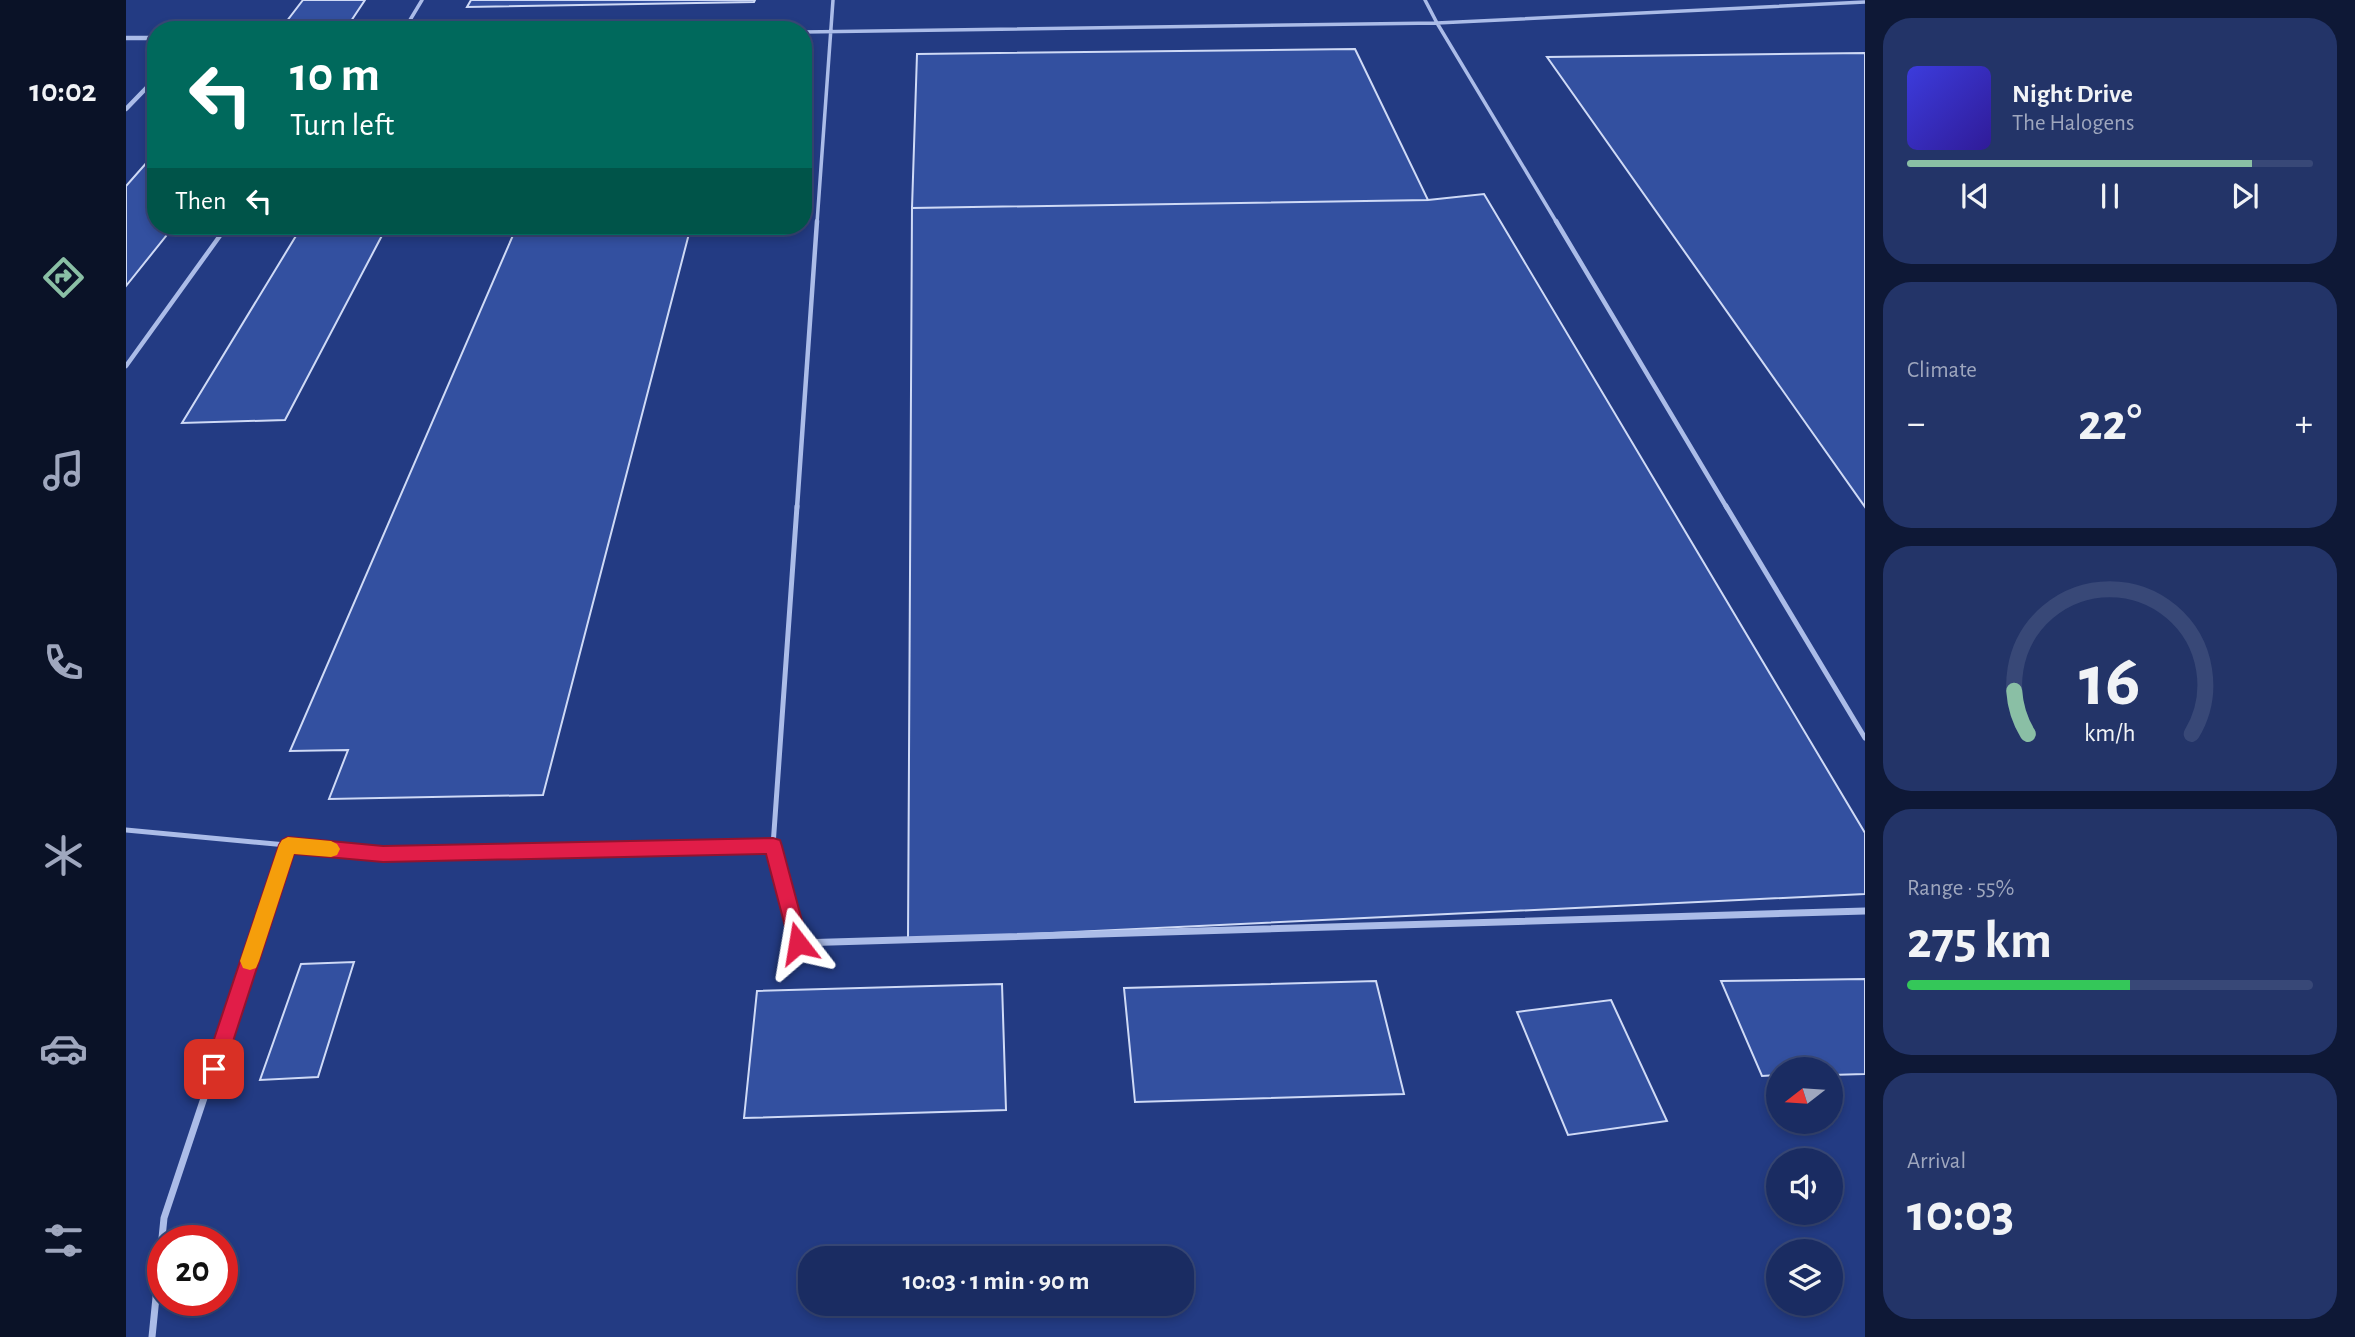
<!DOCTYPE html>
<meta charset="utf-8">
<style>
body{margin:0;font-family:"Alegreya Sans",sans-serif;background:#233468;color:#f1f3f6;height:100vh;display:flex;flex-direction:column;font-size:26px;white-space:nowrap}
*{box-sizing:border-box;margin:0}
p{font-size:23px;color:#9fa7be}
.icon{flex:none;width:38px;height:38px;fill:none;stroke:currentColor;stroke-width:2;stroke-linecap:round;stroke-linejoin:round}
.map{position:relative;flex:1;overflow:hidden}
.drawer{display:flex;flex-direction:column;gap:18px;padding:18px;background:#0e1836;width:490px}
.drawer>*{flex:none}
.guide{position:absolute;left:21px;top:21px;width:665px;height:214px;border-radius:28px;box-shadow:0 4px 10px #0003,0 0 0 2px #384877;background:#00695c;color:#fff;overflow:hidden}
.needle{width:46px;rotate:253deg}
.buttons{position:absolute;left:1640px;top:1057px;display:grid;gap:14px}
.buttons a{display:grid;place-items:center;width:77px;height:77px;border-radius:50%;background:#1a2c62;box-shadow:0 4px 10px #0003,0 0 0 2px #384877;font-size:35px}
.speed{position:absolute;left:21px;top:1225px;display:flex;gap:14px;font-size:35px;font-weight:700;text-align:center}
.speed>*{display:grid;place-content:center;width:91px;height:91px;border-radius:50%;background:#1a2c62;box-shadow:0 4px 10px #0003,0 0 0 2px #384877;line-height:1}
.speed .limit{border:10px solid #d22;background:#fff;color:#111}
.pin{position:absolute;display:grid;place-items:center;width:60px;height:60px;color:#fff;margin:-30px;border-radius:14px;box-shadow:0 4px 10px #0006}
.me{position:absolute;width:77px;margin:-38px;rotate:346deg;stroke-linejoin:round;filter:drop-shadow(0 0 5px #0008)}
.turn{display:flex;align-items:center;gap:24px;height:147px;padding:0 28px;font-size:32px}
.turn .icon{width:91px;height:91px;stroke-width:2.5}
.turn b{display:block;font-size:49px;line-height:60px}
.then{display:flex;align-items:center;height:66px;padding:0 28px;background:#0003;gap:14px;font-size:26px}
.big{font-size:52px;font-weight:700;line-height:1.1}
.drawer .card{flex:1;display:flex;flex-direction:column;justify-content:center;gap:10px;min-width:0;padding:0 24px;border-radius:28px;background:#233468}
.drawer .dial{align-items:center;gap:0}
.dial svg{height:182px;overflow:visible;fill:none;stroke:#384877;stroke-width:7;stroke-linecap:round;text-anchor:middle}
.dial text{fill:#f1f3f6;stroke:none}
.song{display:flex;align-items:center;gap:21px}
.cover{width:84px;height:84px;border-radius:10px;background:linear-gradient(135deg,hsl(240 70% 55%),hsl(250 70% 35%))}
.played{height:7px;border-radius:4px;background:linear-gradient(90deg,#8abfa5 85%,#384877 85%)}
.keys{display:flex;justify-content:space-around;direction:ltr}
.heat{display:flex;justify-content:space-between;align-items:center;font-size:38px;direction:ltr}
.charge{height:10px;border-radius:5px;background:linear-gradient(90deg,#34c759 55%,#384877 0)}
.trip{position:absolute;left:672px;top:1246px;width:396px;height:70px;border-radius:28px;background:#1a2c62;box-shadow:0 4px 10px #0003,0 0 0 2px #384877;font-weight:700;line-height:70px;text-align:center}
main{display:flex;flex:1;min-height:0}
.dock{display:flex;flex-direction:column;width:126px;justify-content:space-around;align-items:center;background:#0a1227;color:#9fa7be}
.dock .icon{width:49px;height:49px}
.dock .on{color:#8abfa5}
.dock b{font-size:32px;color:#f1f3f6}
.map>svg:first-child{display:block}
.building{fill:#3350a0;stroke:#cfdaf6;stroke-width:2}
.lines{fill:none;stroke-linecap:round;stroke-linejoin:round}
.path{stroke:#abbce8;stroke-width:2.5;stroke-dasharray:2 3.5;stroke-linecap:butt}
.lane-far3{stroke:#abbce8;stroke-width:3.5}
.lane-far2{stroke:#abbce8;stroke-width:4.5}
.lane-far1{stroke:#abbce8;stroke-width:5}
.lane{stroke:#abbce8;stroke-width:7}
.street{stroke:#abbce8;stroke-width:4.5}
.route{fill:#e11d48;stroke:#92132f;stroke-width:2}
.slow{fill:#f59e0b}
</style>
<main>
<nav class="dock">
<b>10:02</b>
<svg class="icon on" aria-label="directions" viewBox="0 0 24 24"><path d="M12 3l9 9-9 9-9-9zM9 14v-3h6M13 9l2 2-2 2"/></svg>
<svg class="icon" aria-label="music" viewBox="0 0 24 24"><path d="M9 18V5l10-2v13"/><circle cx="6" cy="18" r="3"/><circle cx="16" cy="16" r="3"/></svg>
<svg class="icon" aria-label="phone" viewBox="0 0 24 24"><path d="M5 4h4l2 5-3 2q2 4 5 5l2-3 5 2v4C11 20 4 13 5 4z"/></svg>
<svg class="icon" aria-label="climate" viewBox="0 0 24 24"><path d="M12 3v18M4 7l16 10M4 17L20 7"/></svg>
<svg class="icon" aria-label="car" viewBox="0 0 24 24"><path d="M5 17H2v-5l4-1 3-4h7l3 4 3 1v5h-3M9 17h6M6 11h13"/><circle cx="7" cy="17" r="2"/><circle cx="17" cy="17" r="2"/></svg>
<svg class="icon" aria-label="filters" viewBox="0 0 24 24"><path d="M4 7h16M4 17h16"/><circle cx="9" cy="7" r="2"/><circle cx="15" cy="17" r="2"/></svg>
</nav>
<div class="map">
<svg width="1739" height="1337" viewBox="0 0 1739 1337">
<rect width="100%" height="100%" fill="#233b83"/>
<path class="building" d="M177 0H239L219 30H154Z
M345 0H629L628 2 341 7Z
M1229 49 1302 200 786 208 791 54Z
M1739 53V507L1421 57Z
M30 152V226H48L0 286V186Z
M1358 194 1739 833V894L782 940 786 208 1302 200Z
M176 226H261L159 420 56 423Z
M391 226H565L417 795 203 799 222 750 164 751Z
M228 962 192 1077 134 1080 175 964Z
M1739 979V1074L1704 1075V1069H1652V1075L1636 1076 1595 981Z
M1250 981 1278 1094 1009 1102 998 988Z
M876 984 880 1110 618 1118 631 991Z
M1485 1000 1541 1121 1442 1135 1391 1012Z"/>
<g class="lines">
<path class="path" d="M57 25 159 24"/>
<path class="lane-far3" d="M1299 0 1311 23 1739 2
M278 30 296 0
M677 32 1311 23 1431 223
M691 223 707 0"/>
<path class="lane-far2" d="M1430 221 1601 508
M0 366 101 226
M671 508 691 221"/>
<path class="lane-far1" d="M1600 506 1739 738
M0 830 257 854 647 846 654 872
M647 846 671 506
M153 872 162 845"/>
<path class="lane" d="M653 870 672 943 1739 911
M26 1337 38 1218 154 870"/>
<path class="street" d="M0 38H30
M0 109 30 78"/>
</g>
<path class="route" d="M162 837 257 846 647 838 654 840 656 846 682 943 679 949 672 952 665 949 640 854 257 862 168 854 98 1069 95 1076 88 1079 81 1076 78 1069 153 845 156 840Z"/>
<path class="slow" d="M162 837 205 841 211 844 214 849 211 855 205 857 168 854 133 961 130 968 124 970 117 968 114 961 153 845 156 840Z"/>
</svg>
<div class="buttons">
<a><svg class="needle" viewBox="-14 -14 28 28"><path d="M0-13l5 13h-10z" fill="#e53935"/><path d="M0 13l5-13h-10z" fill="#9fa7be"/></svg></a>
<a><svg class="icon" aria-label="sound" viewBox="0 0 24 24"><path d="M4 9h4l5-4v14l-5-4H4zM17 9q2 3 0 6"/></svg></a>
<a><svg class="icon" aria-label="layers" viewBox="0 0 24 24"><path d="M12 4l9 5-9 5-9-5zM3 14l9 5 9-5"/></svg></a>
</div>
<div class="speed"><div class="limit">20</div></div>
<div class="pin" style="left:88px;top:1069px;background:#d93025"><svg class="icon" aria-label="arrive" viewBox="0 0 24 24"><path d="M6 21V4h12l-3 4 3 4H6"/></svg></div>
<svg class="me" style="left:672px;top:943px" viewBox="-20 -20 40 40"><path d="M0-17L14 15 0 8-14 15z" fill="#e11d48" stroke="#fff" stroke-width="4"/></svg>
<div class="trip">10:03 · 1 min · 90 m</div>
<div class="guide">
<div class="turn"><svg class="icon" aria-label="left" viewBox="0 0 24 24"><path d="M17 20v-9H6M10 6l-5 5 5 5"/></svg><div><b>10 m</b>Turn left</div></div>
<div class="then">Then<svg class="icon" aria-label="left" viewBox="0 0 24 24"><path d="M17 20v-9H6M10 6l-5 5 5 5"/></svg></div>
</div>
</div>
<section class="drawer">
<div class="card">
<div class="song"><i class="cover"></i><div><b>Night Drive</b><p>The Halogens</p></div></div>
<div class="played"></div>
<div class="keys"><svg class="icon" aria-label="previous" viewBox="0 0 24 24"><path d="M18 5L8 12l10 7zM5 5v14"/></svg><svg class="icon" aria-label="pause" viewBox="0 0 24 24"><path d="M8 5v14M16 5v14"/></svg><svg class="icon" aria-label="next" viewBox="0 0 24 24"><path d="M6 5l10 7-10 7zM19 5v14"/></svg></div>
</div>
<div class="card"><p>Climate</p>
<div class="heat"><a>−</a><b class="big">22°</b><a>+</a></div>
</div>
<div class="card dial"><svg viewBox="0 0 100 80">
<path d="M14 69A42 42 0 1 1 86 69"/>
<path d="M14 69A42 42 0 0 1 8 50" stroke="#8abfa5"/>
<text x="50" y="56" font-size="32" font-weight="700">16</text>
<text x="50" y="72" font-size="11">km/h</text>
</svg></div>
<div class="card"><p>Range · 55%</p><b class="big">275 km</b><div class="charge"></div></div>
<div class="card"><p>Arrival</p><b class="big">10:03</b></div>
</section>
</main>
